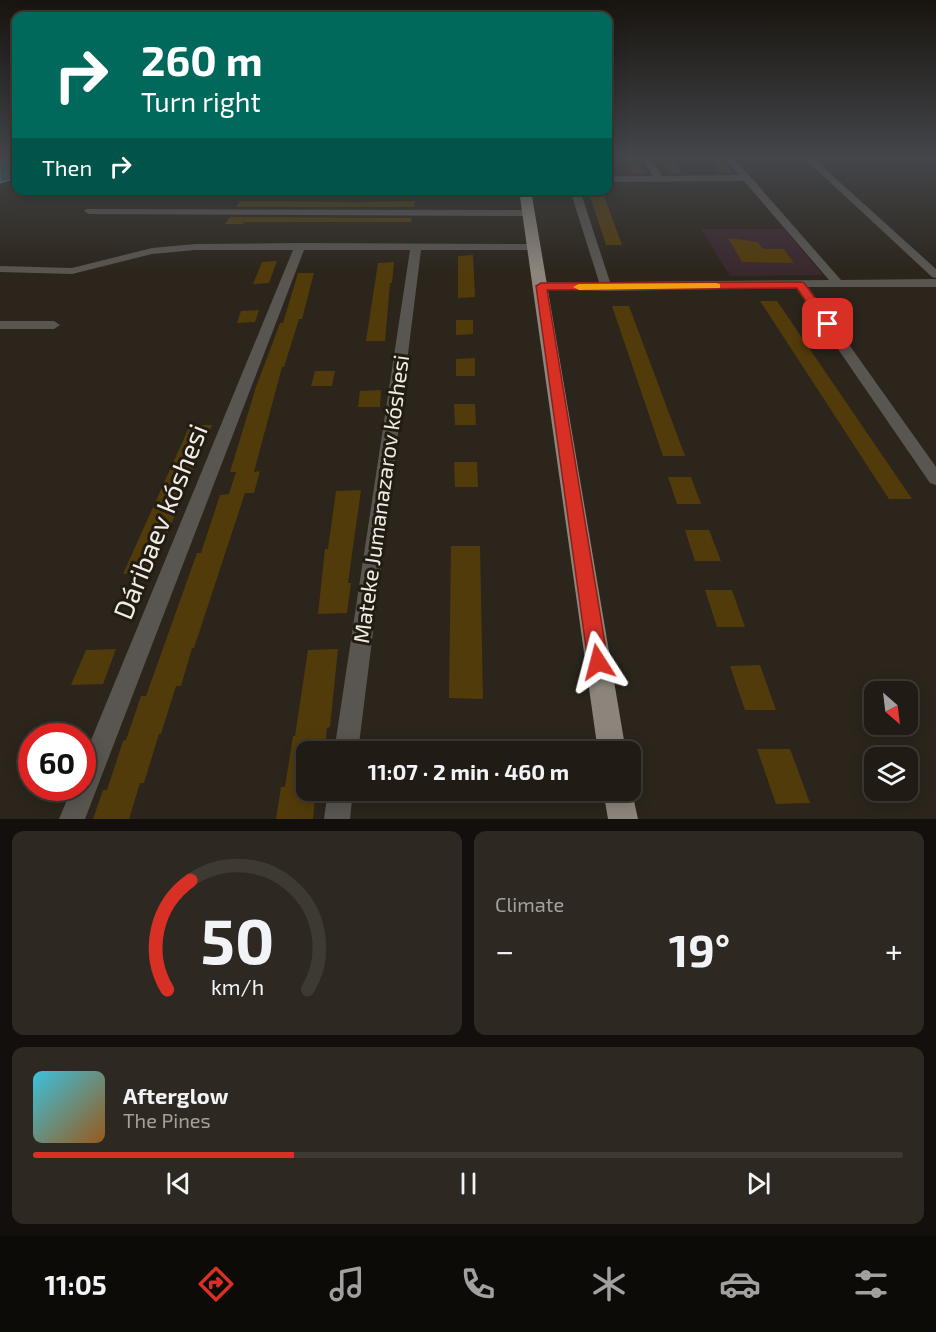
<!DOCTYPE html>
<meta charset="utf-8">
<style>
body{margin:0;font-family:"Exo 2",sans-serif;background:#2d2922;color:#f1f3f6;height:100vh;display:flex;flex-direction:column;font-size:22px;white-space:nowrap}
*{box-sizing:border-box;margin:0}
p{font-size:20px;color:#a2a1a0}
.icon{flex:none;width:33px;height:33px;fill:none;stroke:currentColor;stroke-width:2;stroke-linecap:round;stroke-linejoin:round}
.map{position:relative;height:819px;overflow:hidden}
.panel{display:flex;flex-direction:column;gap:12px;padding:12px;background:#120f0c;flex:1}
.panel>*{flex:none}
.hud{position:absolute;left:12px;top:12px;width:600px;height:183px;border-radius:12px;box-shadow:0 3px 15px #0003,0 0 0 2px #3d3a34;background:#00695c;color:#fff;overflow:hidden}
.needle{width:39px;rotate:152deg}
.tools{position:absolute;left:864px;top:681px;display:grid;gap:12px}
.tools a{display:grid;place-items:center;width:54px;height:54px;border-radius:12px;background:#201c15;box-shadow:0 3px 15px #0003,0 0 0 2px #3d3a34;font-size:30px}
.speed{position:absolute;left:18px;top:723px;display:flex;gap:12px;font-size:30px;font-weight:700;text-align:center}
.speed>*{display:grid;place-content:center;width:78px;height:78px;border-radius:50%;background:#201c15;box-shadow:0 3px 15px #0003,0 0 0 2px #3d3a34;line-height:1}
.speed .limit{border:9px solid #d22;background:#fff;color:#111}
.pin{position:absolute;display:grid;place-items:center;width:51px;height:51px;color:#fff;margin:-26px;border-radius:12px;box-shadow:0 3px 9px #0006}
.me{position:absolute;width:66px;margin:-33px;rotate:351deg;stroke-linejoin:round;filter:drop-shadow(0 0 4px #0008)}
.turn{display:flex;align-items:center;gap:21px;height:126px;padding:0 30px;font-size:27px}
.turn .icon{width:78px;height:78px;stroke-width:2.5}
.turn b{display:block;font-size:42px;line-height:51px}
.then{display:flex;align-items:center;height:57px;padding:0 30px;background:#0003;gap:12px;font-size:22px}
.big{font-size:45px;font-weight:700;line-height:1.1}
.panel .tile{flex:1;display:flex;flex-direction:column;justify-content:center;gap:9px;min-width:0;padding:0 21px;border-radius:12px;background:#2d2922}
.panel .dial{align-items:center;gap:0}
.dial svg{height:156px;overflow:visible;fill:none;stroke:#3d3a34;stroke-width:7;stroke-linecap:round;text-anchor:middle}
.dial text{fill:#f1f3f6;stroke:none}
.song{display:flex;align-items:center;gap:18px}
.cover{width:72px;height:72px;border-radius:9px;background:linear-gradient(135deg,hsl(190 70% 55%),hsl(30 70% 35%))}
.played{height:6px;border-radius:3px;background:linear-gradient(90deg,#d93025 30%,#3d3a34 30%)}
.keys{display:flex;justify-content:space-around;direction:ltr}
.heat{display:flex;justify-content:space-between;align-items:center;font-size:33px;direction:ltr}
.panel .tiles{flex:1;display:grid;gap:12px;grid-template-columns:1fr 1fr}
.tile:last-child{grid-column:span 2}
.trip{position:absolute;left:296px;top:741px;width:345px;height:60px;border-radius:12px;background:#201c15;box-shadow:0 3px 15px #0003,0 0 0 2px #3d3a34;font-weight:700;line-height:60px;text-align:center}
.menu{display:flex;height:96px;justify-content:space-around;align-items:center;background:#0d0b08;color:#a2a1a0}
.menu .icon{width:42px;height:42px}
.menu .current{color:#d93025}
.menu b{font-size:27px;color:#f1f3f6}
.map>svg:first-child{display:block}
.education{fill:#3a282f}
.water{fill:#276b77;stroke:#649298;stroke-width:1.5}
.building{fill:#523b0b}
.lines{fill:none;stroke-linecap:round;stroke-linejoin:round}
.minor{fill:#595651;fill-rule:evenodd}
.primary{fill:#8b857b;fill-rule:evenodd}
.route{fill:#d93025;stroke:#8d1f18;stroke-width:1.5}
.slow{fill:#f59e0b}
.labels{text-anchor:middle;stroke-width:6;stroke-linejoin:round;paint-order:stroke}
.street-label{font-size:22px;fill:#f1ede6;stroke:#221c12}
.near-street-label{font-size:27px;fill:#f1ede6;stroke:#221c12}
</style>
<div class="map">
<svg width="936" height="819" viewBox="0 0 936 819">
<rect width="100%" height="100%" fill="#2b251c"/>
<path class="education" d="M701 229H784L823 275 730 276Z"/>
<path class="water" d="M16 158V178L0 183V162Z"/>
<path class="building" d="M625 157H636L645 174H633Z
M660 157H672L682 173 669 174Z
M709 157H722L733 173H720Z
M588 190H602L622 245H606Z
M240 201 359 202 415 201 414 207H236Z
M230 217 412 218 411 222H244L243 224H225Z
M728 238 758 242 763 249H784L794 263 742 262Z
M473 255 475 297 458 298V256Z
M277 261 269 283 253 284 262 262Z
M394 262 392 283H390L385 341H366L378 263Z
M298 273H314L302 319H299L284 367H282L254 472 260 471 254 493H245L194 648H192L181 686H176L161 734H159L144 783H140L129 819H93L103 790H107L123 741 126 740 141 696H146L197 553H201L220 495 229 494 236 472H230L256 387 280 323H283Z
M760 301H777L912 499H889Z
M612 306H629L685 456H663Z
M259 310 255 322 237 323 241 311Z
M456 320H473V334L456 335Z
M475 358V376H456V359Z
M315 371H335L332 386H311Z
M381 390 380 407H358L360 391Z
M454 404H475L476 425H455Z
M190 425H212L151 573 123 574Z
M454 462H477L478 487H455Z
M668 477H691L701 504H677Z
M361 490 348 583H351L347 613 318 614 325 549H328L336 491Z
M685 530H709L721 561H695Z
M451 546H480L483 699 449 698Z
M705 590H732L745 627H717Z
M116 649 103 684 71 685 86 650Z
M338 649 330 727 327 728 325 752H306V790H316L313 819H276L281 787H285L293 736H295L308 650Z
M760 665 776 710H745L730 666Z
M757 749H790L810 803 776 804Z"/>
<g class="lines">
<path class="minor" d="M641 157H649L662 176 739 175 724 157H733L841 280 936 279V287H808L936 467V485L930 483 796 288 606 291 537 289 535 286 541 282H599L570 190H580L610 282 829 280 744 181 608 182V176H653Z
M803 157H812L936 269V278L932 277Z
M86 209 530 210 535 213 530 216 89 214 84 211Z
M301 243 536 244 541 247 536 250H421L358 752H334L410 250H304L85 819H59L72 788H82V762L293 250H195L152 254 72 274 0 272V266L72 268 152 248 195 244Z
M0 321H54L60 325 54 329H0Z
M328 790H353L350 819H324Z"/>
<path class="primary" d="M519 190H531L626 752H598Z
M630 783 638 819H608L603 790H630Z"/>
</g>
<linearGradient id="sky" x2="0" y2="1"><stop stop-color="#18140f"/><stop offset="0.58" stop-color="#44464b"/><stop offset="1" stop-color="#44464b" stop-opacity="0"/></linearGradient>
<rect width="936" height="272" fill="url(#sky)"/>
<path class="route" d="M801 282 804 283 832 321V326H823L797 288 547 290 608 662 605 669 598 671 591 669 588 662 536 286 541 283Z"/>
<path class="slow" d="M716 283 720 284V288L579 290 573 287 579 284Z"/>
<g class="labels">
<g class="street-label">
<text transform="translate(381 499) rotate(-82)" y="8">Mateke Jumanazarov kóshesi</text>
</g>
<g class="near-street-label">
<text transform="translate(161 522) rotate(-68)" y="9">Dáribaev kóshesi</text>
</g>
</g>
</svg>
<div class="tools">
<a><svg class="needle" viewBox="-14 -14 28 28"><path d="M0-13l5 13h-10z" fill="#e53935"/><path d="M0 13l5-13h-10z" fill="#a2a1a0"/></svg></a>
<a><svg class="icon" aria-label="layers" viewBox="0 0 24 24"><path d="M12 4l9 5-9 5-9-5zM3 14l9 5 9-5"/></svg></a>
</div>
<div class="speed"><div class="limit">60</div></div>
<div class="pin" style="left:828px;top:324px;background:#d93025"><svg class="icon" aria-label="arrive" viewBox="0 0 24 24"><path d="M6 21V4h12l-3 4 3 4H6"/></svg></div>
<svg class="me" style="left:598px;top:662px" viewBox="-20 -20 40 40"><path d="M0-17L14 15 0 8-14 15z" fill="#d93025" stroke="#fff" stroke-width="4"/></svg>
<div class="trip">11:07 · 2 min · 460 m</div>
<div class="hud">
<div class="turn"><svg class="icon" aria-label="right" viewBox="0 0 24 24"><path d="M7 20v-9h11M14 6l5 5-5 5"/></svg><div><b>260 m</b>Turn right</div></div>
<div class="then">Then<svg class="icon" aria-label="right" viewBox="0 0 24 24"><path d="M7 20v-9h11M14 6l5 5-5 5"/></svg></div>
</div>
</div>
<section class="panel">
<div class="tiles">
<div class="tile dial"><svg viewBox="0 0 100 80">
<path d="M14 69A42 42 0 1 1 86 69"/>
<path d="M14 69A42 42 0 0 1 26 13" stroke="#d93025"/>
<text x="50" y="56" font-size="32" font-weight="700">50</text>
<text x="50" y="72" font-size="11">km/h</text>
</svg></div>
<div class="tile"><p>Climate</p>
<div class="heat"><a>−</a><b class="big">19°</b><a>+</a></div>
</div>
<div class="tile">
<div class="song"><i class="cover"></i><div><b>Afterglow</b><p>The Pines</p></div></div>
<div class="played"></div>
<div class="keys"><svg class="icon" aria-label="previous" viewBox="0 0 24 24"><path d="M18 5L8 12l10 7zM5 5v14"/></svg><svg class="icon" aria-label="pause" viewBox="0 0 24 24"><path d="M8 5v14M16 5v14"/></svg><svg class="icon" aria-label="next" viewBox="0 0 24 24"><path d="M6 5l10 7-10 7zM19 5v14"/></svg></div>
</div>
</div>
</section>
<nav class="menu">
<b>11:05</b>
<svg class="icon current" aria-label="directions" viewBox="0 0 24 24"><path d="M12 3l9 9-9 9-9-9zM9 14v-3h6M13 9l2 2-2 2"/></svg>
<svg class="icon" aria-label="music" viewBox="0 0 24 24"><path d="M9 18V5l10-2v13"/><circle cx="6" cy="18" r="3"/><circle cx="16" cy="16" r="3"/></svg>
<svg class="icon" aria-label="phone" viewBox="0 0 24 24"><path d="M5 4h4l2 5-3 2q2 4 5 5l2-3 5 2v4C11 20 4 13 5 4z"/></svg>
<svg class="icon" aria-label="climate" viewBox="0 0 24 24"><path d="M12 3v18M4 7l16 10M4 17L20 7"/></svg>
<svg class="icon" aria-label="car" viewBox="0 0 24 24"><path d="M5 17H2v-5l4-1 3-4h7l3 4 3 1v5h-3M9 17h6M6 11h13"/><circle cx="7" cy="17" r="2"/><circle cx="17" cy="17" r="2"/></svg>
<svg class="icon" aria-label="filters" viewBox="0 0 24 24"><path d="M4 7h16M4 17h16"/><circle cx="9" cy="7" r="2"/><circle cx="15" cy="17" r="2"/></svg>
</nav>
